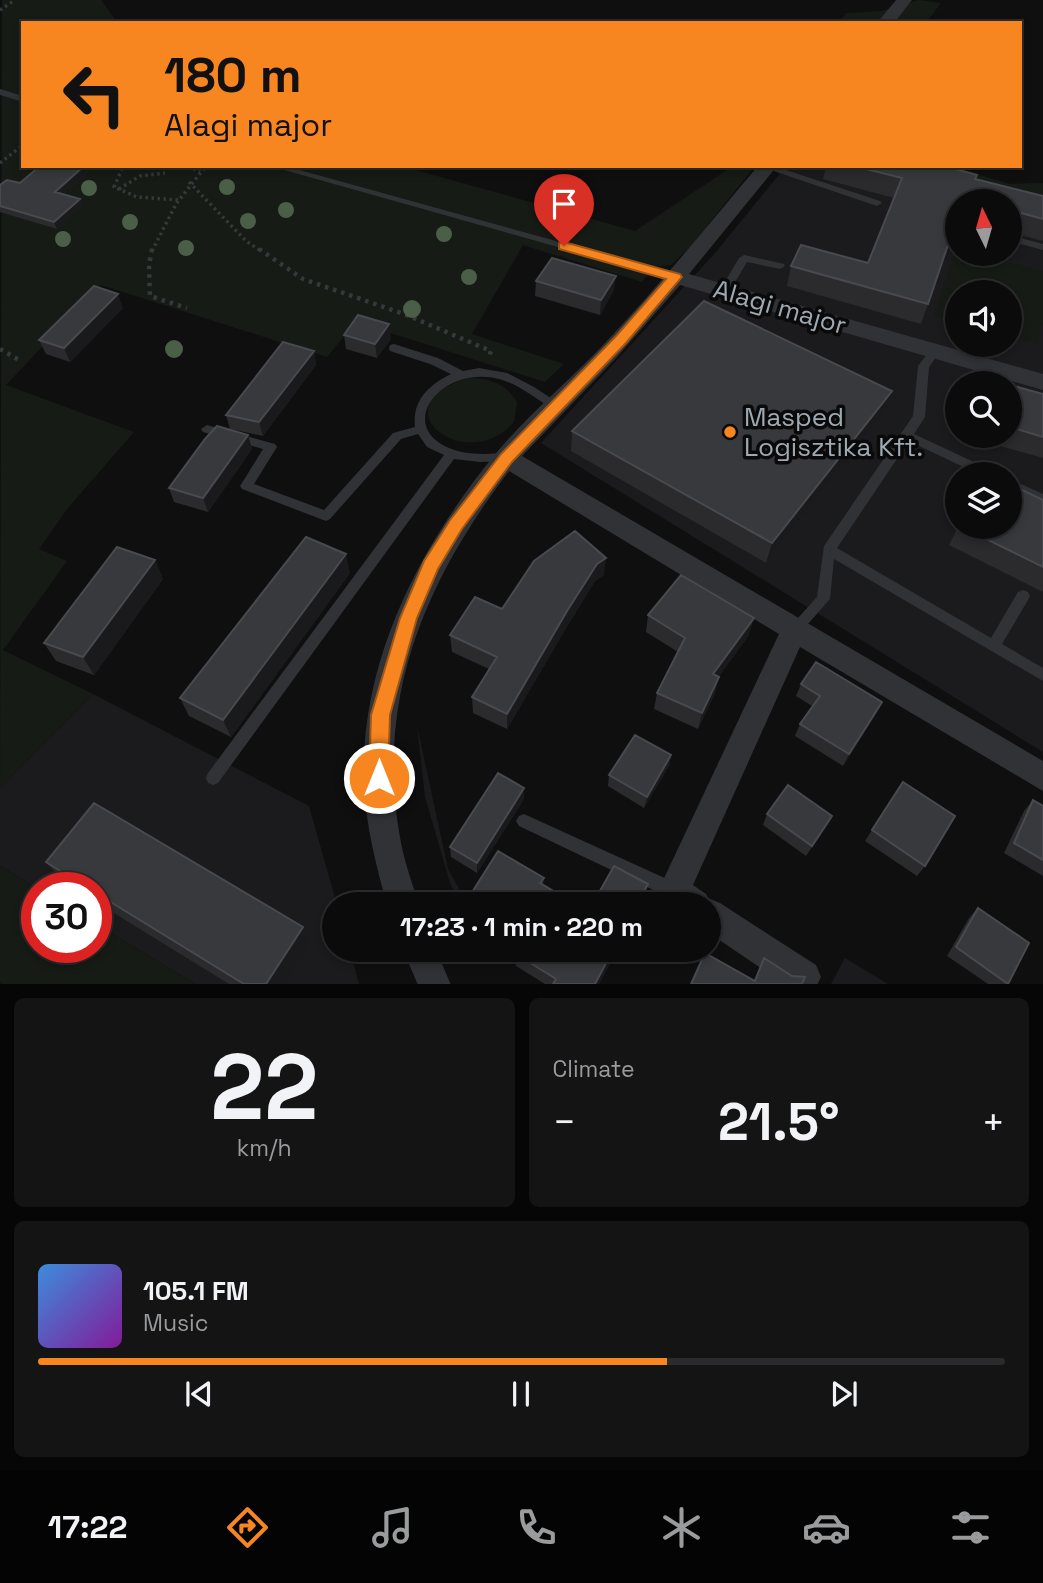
<!DOCTYPE html>
<meta charset="utf-8">
<style>
body{margin:0;font-family:"Space Grotesk",sans-serif;background:#141415;color:#f1f3f6;height:100vh;display:flex;flex-direction:column;font-size:26px;white-space:nowrap}
*{box-sizing:border-box;margin:0}
p{font-size:23px;color:#9a9b9d}
.icon{flex:none;width:38px;height:38px;fill:none;stroke:currentColor;stroke-width:2;stroke-linecap:round;stroke-linejoin:round}
.map{position:relative;height:984px;overflow:hidden}
.details{display:flex;flex-direction:column;gap:14px;padding:14px;background:#060607;flex:1}
.details>*{flex:none}
.banner{position:absolute;left:21px;top:21px;width:1001px;height:147px;border-radius:0px;box-shadow:0 4px 10px #0003,0 0 0 2px #2b2b2d;background:#f78621;color:#111;overflow:hidden}
.needle{width:46px;rotate:355deg}
.controls{position:absolute;left:945px;top:189px;display:grid;gap:14px}
.controls a{display:grid;place-items:center;width:77px;height:77px;border-radius:50%;background:#0b0b0c;box-shadow:0 4px 10px #0003,0 0 0 2px #2b2b2d;font-size:35px}
.speed{position:absolute;left:21px;top:872px;display:flex;gap:14px;font-size:35px;font-weight:700;text-align:center}
.speed>*{display:grid;place-content:center;width:91px;height:91px;border-radius:50%;background:#0b0b0c;box-shadow:0 4px 10px #0003,0 0 0 2px #2b2b2d;line-height:1}
.speed .limit{border:10px solid #d22;background:#fff;color:#111}
.pin{position:absolute;display:grid;place-items:center;width:60px;height:60px;color:#fff;margin:-72px -30px;border-radius:50% 50% 50% 0;rotate:-45deg;box-shadow:0 0 7px #0007}
.pin .icon{rotate:45deg}
.me{position:absolute;width:77px;margin:-38px;rotate:0deg;stroke-linejoin:round;filter:drop-shadow(0 0 5px #0008)}
.turn{display:flex;align-items:center;gap:24px;height:147px;padding:0 28px;font-size:32px}
.turn .icon{width:91px;height:91px;stroke-width:2.5}
.turn b{display:block;font-size:49px;line-height:60px}
.big{font-size:52px;font-weight:700;line-height:1.1}
.details .card{flex:1;display:flex;flex-direction:column;justify-content:center;gap:10px;min-width:0;padding:0 24px;border-radius:10px;background:#141415}
.details .dial{align-items:center;gap:0}
.dial b{font-size:91px;line-height:1}
.song{display:flex;align-items:center;gap:21px}
.cover{width:84px;height:84px;border-radius:10px;background:linear-gradient(135deg,hsl(210 70% 55%),hsl(290 70% 35%))}
.played{height:7px;border-radius:4px;background:linear-gradient(90deg,#f78621 65%,#2b2b2d 65%)}
.keys{display:flex;justify-content:space-around;direction:ltr}
.heat{display:flex;justify-content:space-between;align-items:center;font-size:38px;direction:ltr}
.details .tiles{flex:1;display:grid;gap:14px;grid-template-columns:1fr 1fr}
.card:last-child{grid-column:span 2}
.trip{position:absolute;left:322px;top:892px;width:399px;height:70px;border-radius:35px;background:#0b0b0c;box-shadow:0 4px 10px #0003,0 0 0 2px #2b2b2d;font-weight:700;line-height:70px;text-align:center}
.menu{display:flex;height:112px;justify-content:space-around;align-items:center;background:#040405;color:#9a9b9d}
.menu .icon{width:49px;height:49px}
.menu .active{color:#f78621}
.menu b{font-size:32px;color:#f1f3f6}
.map>svg:first-child{display:block}
.built{fill:#1b1b1d;fill-rule:evenodd}
.green{fill:#161b15}
.lines{fill:none;stroke-linecap:round;stroke-linejoin:round}
.path-far1{stroke:#36393c;stroke-width:3.5;stroke-dasharray:2.5 3.5;stroke-linecap:butt}
.path{stroke:#36393c;stroke-width:4.5;stroke-dasharray:3.5 5;stroke-linecap:butt}
.lane{fill:#303235;fill-rule:evenodd}
.street{fill:#303235;fill-rule:evenodd}
.tree{fill:#4a5e48}
.wall{fill:#2b2b2e}
.shaded-wall{fill:#1a1a1c}
.building{fill:#37393c;stroke:#484a4f;stroke-width:2}
.route{fill:#f78621;stroke:#a15715;stroke-width:2}
.poi-dot{fill:#f78621;stroke:#0a0a0b;stroke-width:2.5}
.labels{text-anchor:middle;stroke-width:7;stroke-linejoin:round;paint-order:stroke}
.street-label{font-size:26px;fill:#9fa9b2;stroke:#0a0a0b}
.poi-label{font-size:26px;fill:#9fa9b2;stroke:#0a0a0b;text-anchor:start}
</style>
<div class="map">
<svg width="1043" height="985" viewBox="0 0 1043 985">
<rect width="100%" height="100%" fill="#0f0f10"/>
<path class="built" d="M786 166H906L1043 206V752L541 443 715 253ZM957 201H1010V254H957ZM957 292H1010V345H957ZM957 383H1010V436H957ZM957 474H1010V527H957Z
M93 694 309 806 337 905H334V950H350L359 984H195L96 924V887L37 888 0 866V788Z
M417 726 448 869 468 905H462L451 886 425 797Z
M845 958 888 984H831Z"/>
<path class="green" d="M2 0H101L118 23H23V166H401L635 231 733 166H755L691 246 671 265 654 267 642 282 523 245 472 334 564 364 545 382 356 322 327 357 101 285 6 385 134 432 68 508 39 549 67 561 3 650 93 694 0 788Z
M919 0 941 3 926 23H839L846 13 882 11Z
M906 166H950L1010 184 1043 183V206Z
M956 249 957 254H976L1043 271V324L1038 344 1010 336V292H957V322L934 315Z
M468 378C489 378 506 383 517 402L514 422C467 477 375 407 468 378Z
M0 866 37 888V947H96V924L195 984H2L0 983Z"/>
<g class="lines">
<path class="path-far1" d="M0 10 15 0
M0 163 23 145
M116 166 122 169 114 187 137 197 178 200
M188 166 200 172
M189 182 246 241 261 251
M119 189 140 176 165 173
M152 251 176 204 206 166"/>
<path class="path" d="M152 249 149 265 150 296 187 308
M259 249 303 279 404 314 491 351 488 359
M0 349 19 360"/>
<path class="lane" d="M0 89 23 96V102L0 95Z
M270 166H285L679 275 680 277 675 280Z
M774 166 880 201 882 203 877 206 874 205 762 167Z
M1010 235 1043 244V250L1010 241Z
M744 255 784 264 785 266 780 269 747 262 728 294H720L719 292 739 258Z
M394 344 438 358 463 371 479 368 507 373 534 387 561 405 555 409 551 408C535 398 518 384 499 379 439 364 390 431 458 451 473 455 490 454 506 453L512 458 510 461 480 462 454 459 218 783 213 785 208 783 206 778 208 773 444 455 427 447 418 434 401 439 330 519 326 521 242 489 240 486 242 483 263 449 203 432 201 429 207 425 275 444 277 447 254 484 324 510 393 433 415 427C412 400 429 385 451 374L430 364 390 351 389 348 390 345Z
M935 348 940 352 929 367 925 417 914 434 993 471 995 474H978L909 441 837 548 991 638 1018 592 1023 590 1028 592 1030 596 1028 600 1002 644 1043 668V681L834 559 830 599 800 633 795 635 790 633 788 629 817 597 824 546 913 416 918 366 931 349Z
M1010 479 1043 494V505L1010 489Z
M524 814 680 885 682 891 680 897 674 899 668 897 519 826 516 821 519 816Z"/>
<path class="street" d="M896 0H912L894 23H877Z
M758 166H777L689 274 1043 374V390L680 285 617 357 522 456 1043 761V791L800 647 693 885 706 894 708 898 720 903 816 965 821 977 817 985H786L709 933V905H667L658 891 779 634 509 471C424 583 374 700 401 843 405 864 413 885 419 905H387C376 865 366 826 364 785 359 662 420 545 497 452 530 413 570 380 605 343 659 286 707 226 758 166Z
M403 950H436L451 985H418Z"/>
</g>
<g class="tree">
<circle cx="227" cy="187" r="8"/>
<circle cx="89" cy="188" r="8"/>
<circle cx="286" cy="210" r="8"/>
<circle cx="248" cy="221" r="8"/>
<circle cx="130" cy="222" r="8"/>
<circle cx="444" cy="234" r="8"/>
<circle cx="63" cy="239" r="8"/>
<circle cx="186" cy="248" r="8"/>
<circle cx="469" cy="277" r="8"/>
<circle cx="412" cy="309" r="9"/>
<circle cx="174" cy="349" r="9"/>
</g>
<path class="wall" d="M94 166 63 194 80 199 82 206 57 229 0 212V185L20 183Z
M826 166H944L975 179 1043 196V241L1010 232V201H957L928 304 921 324 787 286 791 266 868 263 894 198 823 179Z
M536 281 614 290 600 315 535 296Z
M123 308 70 362 46 354 39 340Z
M344 335 391 339 377 358 346 349Z
M314 351 316 365 263 436 230 429 226 415Z
M1010 385 1043 394V458L965 436H1010Z
M885 412 766 563 571 451 572 431Z
M957 412V434L952 432Z
M248 435 252 449 208 512 174 502 169 488Z
M1043 500V592L949 545 958 527H1010Z
M155 560 163 579 94 675 56 661 44 643Z
M350 573 231 737 189 716 180 698Z
M604 575 595 581 566 628 507 729 473 713 472 697 489 669 452 652 450 635 502 609Z
M648 615 749 635 719 676 715 693 698 729 654 709 657 693 678 652 646 632Z
M801 684 882 702 876 714 843 766 795 736 800 724 812 706 796 696Z
M671 755 669 766 644 808 608 786 609 775Z
M903 782 925 866 917 876 865 841Z
M524 799 477 873 451 857 450 847Z
M1033 800 1043 806V876L1004 853 1024 811Z
M767 814 832 816 826 826 806 856 763 825Z
M46 862 303 927 312 944 286 984H229L96 902V887H72L63 881Z
M544 878 543 885 577 905H472L471 894Z
M978 908 1029 943 1008 984H988L947 956 969 918Z
M617 950 599 984H545L516 966V954Z
M764 958 802 984 754 980Z"/>
<path class="shaded-wall" d="M84 166H94L57 199 55 192Z
M80 199 82 206 57 229 54 222Z
M616 276 614 290 600 315 601 300Z
M118 294 123 308 70 362 64 348Z
M389 324 391 339 377 358 375 344Z
M314 351 316 365 263 436 259 422Z
M892 391 885 412 766 563 772 543Z
M248 435 252 449 208 512 203 498Z
M346 554 350 573 231 737 223 720Z
M606 558 604 575 595 581 566 628 507 729V714L567 611 597 564Z
M155 560 163 579 94 675 83 657Z
M754 618 749 635 709 690 713 674Z
M719 677 715 693 698 729 702 713Z
M882 702 876 714 843 766 849 754Z
M671 755 669 766 644 808 647 797Z
M524 788V799L477 873V863Z
M648 884 644 898 641 905H637Z
M303 927 312 944 286 984H266Z
M613 950H617L599 984H595Z"/>
<path class="building" d="M40 166H84L55 192 80 199 54 222 0 206V185L7 180 20 183Z
M854 166H944L977 175 975 179 1043 196V219L1010 210V201H974L964 199 963 201H957V218L928 304 791 266 801 245 868 263 902 178Z
M552 258 616 276 601 300 536 281Z
M94 286 118 294 64 348 39 340Z
M704 301 892 391 772 543 572 431Z
M358 315 389 324 375 344 344 335Z
M283 342 314 351 259 422 226 415Z
M970 374 1004 383H968Z
M1010 385 1043 394V437L1010 427Z
M217 426 248 435 203 498 169 488 205 439Z
M1010 484 1043 500V567L962 527H1010Z
M575 531 606 558 597 564 567 611 507 714 472 697 497 657 450 635 475 597 502 609 534 561Z
M306 537 346 554 223 720 180 698Z
M117 547 155 560 83 657 44 643Z
M681 575 754 618 713 674 719 677 702 713 657 693 685 638 648 615Z
M816 662 882 702 849 754 800 724 820 696 801 684Z
M635 735 671 755 647 797 609 775Z
M498 773 524 788 477 863 450 847Z
M903 782 955 816 925 866 872 830Z
M788 785 832 816 812 846 767 814Z
M1033 800 1043 806V860L1014 843Z
M94 803 303 927 266 984H244L96 893V887H86L46 862Z
M498 851 544 878 540 883 577 905H488L471 894Z
M614 866 648 884 637 905H592Z
M978 908 1029 943 1008 984 956 947Z
M519 950H613L595 984H553L556 979 516 954Z
M705 953 755 981 764 958 792 976 805 977 802 984H691Z"/>
<path class="route" d="M564 242 680 274 682 277 626 343 512 462 462 529 438 569 417 618 390 715 388 778 386 784 379 787 372 784 369 778 371 715 400 618 424 561 450 520 501 454 616 336 666 279 559 249V243Z"/>
<circle class="poi-dot" cx="730" cy="432" r="7"/>
<g class="labels">
<g class="street-label">
<text transform="translate(780 307) rotate(16)" y="9">Alagi major</text>
</g>
<g class="poi-label">
<text x="744" y="426">Masped<tspan x="744" dy="30">Logisztika Kft.</tspan></text>
</g>
</g>
</svg>
<div class="controls">
<a><svg class="needle" viewBox="-14 -14 28 28"><path d="M0-13l5 13h-10z" fill="#e53935"/><path d="M0 13l5-13h-10z" fill="#9a9b9d"/></svg></a>
<a><svg class="icon" aria-label="sound" viewBox="0 0 24 24"><path d="M4 9h4l5-4v14l-5-4H4zM17 9q2 3 0 6"/></svg></a>
<a><svg class="icon" aria-label="search" viewBox="0 0 24 24"><circle cx="10" cy="10" r="6"/><path d="M15 15l6 6"/></svg></a>
<a><svg class="icon" aria-label="layers" viewBox="0 0 24 24"><path d="M12 4l9 5-9 5-9-5zM3 14l9 5 9-5"/></svg></a>
</div>
<div class="speed"><div class="limit">30</div></div>
<div class="pin" style="left:564px;top:246px;background:#d93025"><svg class="icon" aria-label="arrive" viewBox="0 0 24 24"><path d="M6 21V4h12l-3 4 3 4H6"/></svg></div>
<svg class="me" style="left:379px;top:778px" viewBox="-20 -20 40 40"><circle r="17" fill="#f78621" stroke="#fff" stroke-width="3"/><path d="M0-11L8 9 0 5-8 9z" fill="#fff"/></svg>
<div class="trip">17:23 · 1 min · 220 m</div>
<div class="banner">
<div class="turn"><svg class="icon" aria-label="left" viewBox="0 0 24 24"><path d="M17 20v-9H6M10 6l-5 5 5 5"/></svg><div><b>180 m</b>Alagi major</div></div>
</div>
</div>
<section class="details">
<div class="tiles">
<div class="card dial"><b>22</b><p>km/h</p></div>
<div class="card"><p>Climate</p>
<div class="heat"><a>−</a><b class="big">21.5°</b><a>+</a></div>
</div>
<div class="card">
<div class="song"><i class="cover"></i><div><b>105.1 FM</b><p>Music</p></div></div>
<div class="played"></div>
<div class="keys"><svg class="icon" aria-label="previous" viewBox="0 0 24 24"><path d="M18 5L8 12l10 7zM5 5v14"/></svg><svg class="icon" aria-label="pause" viewBox="0 0 24 24"><path d="M8 5v14M16 5v14"/></svg><svg class="icon" aria-label="next" viewBox="0 0 24 24"><path d="M6 5l10 7-10 7zM19 5v14"/></svg></div>
</div>
</div>
</section>
<nav class="menu">
<b>17:22</b>
<svg class="icon active" aria-label="directions" viewBox="0 0 24 24"><path d="M12 3l9 9-9 9-9-9zM9 14v-3h6M13 9l2 2-2 2"/></svg>
<svg class="icon" aria-label="music" viewBox="0 0 24 24"><path d="M9 18V5l10-2v13"/><circle cx="6" cy="18" r="3"/><circle cx="16" cy="16" r="3"/></svg>
<svg class="icon" aria-label="phone" viewBox="0 0 24 24"><path d="M5 4h4l2 5-3 2q2 4 5 5l2-3 5 2v4C11 20 4 13 5 4z"/></svg>
<svg class="icon" aria-label="climate" viewBox="0 0 24 24"><path d="M12 3v18M4 7l16 10M4 17L20 7"/></svg>
<svg class="icon" aria-label="car" viewBox="0 0 24 24"><path d="M5 17H2v-5l4-1 3-4h7l3 4 3 1v5h-3M9 17h6M6 11h13"/><circle cx="7" cy="17" r="2"/><circle cx="17" cy="17" r="2"/></svg>
<svg class="icon" aria-label="filters" viewBox="0 0 24 24"><path d="M4 7h16M4 17h16"/><circle cx="9" cy="7" r="2"/><circle cx="15" cy="17" r="2"/></svg>
</nav>
